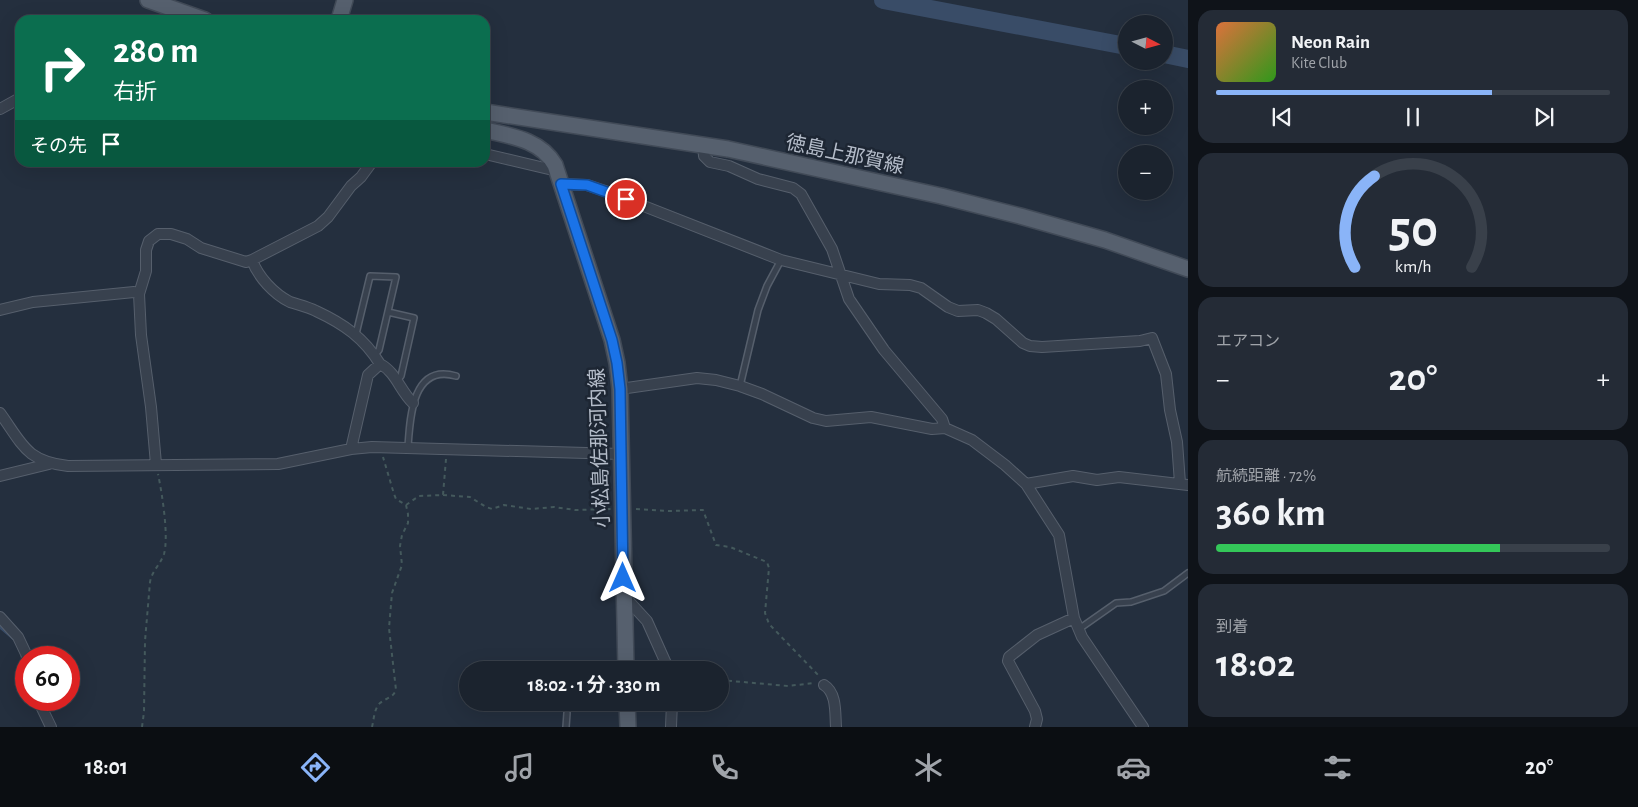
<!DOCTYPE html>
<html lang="ja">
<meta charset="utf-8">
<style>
body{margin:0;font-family:"Alegreya Sans","Noto Sans JP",sans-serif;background:#242b36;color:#f1f3f6;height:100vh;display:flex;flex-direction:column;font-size:19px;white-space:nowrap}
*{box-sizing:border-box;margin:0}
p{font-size:16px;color:#a0a4aa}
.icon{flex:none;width:28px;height:28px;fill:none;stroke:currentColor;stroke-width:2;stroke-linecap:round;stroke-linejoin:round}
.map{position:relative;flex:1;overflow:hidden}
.sheet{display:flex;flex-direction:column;gap:10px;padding:10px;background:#0f1319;width:450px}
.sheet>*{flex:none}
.guide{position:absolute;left:15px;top:15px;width:475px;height:152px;border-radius:15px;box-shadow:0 5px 20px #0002,0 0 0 1px #39404a;background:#0b6e4f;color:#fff;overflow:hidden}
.needle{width:32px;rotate:96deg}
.buttons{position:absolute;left:1118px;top:15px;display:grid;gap:10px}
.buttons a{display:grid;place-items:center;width:55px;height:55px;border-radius:50%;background:#1b232e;box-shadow:0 5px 20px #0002,0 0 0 1px #39404a;font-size:25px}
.speed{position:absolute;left:15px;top:646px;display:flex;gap:10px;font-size:25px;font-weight:700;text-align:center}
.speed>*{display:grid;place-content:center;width:65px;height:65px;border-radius:50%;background:#1b232e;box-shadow:0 5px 20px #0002,0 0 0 1px #39404a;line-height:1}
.speed .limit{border:8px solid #d22;background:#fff;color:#111}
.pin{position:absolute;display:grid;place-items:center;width:42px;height:42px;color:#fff;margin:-21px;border:2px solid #fff;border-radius:50%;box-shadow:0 1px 5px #0007}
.me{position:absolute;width:55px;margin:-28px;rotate:0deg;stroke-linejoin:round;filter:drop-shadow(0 0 4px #0008)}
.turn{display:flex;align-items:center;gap:18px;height:105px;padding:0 15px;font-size:22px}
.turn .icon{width:65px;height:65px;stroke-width:2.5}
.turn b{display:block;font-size:35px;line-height:42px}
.then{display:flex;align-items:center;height:48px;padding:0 15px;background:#0003;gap:10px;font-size:19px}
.big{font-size:38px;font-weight:700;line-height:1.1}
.sheet .tile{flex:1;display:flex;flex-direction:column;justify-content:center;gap:8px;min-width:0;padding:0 18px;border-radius:15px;background:#242b36}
.sheet .dial{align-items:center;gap:0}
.dial svg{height:130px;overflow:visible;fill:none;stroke:#39404a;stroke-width:7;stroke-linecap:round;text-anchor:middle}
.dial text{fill:#f1f3f6;stroke:none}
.song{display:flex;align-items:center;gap:15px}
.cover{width:60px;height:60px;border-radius:8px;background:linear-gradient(135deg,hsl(20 70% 55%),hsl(110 70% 35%))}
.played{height:5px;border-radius:2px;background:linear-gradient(90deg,#8ab4f8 70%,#39404a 70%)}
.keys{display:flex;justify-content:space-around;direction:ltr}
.heat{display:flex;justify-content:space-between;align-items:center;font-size:28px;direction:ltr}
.charge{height:8px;border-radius:4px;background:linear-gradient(90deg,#34c759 72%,#39404a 0)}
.trip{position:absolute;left:459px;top:661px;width:270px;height:50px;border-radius:25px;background:#1b232e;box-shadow:0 5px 20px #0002,0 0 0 1px #39404a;font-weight:700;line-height:50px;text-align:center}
.tab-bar{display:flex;height:80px;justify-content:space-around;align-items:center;background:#0b0e12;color:#a0a4aa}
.tab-bar .icon{width:35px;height:35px}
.tab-bar .on{color:#8ab4f8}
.tab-bar b{font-size:22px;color:#f1f3f6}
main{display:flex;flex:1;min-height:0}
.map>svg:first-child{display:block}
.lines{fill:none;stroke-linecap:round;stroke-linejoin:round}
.stream{stroke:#394c67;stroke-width:3}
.river{stroke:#394c67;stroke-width:18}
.service-casing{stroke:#565f6c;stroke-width:8}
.minor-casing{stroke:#565f6c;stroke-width:12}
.primary-casing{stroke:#414a57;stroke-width:18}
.path{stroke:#44595c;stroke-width:2;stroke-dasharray:4 4;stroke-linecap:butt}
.service{stroke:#38414e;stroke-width:5}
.minor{stroke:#38414e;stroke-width:10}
.primary{stroke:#56606e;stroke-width:15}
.route-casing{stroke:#114b97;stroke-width:12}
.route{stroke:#1a73e8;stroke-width:9}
.labels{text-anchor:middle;stroke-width:5;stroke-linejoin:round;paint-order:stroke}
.street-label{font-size:20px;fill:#b4bcc9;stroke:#1d2633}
</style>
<main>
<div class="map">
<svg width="1188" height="727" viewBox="0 0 1188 727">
<rect width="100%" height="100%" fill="#242f3e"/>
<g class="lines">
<path class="stream" d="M0 627 13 638
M22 657 26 673"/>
<path class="river" d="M883 0 1126 46
M1164 54 1188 59"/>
<defs>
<path id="service" d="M388 312 414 318 401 376 397 380
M356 334 370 276 396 277 379 350 375 355
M740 386 758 310 767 286 781 260
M408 447C410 418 412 363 456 376
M1079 629 1116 603 1131 602 1164 591 1188 573
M566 727 567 713"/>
<path id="minor" d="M0 109 20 98
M703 145 704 156 710 162 729 166 758 179 793 188 801 194 832 249 849 299 884 350 942 419 945 428
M485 154 557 171
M561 184 587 185 608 192 781 260 879 284 910 285 921 288 948 307 958 311 978 310 986 313 996 319 1023 343 1030 346 1042 347 1140 341 1152 338 1166 374 1170 410 1177 442 1180 483
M252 260C258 277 274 294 290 302 299 305 308 307 316 311 344 324 364 338 380 364
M0 310 33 302 134 292 139 294
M620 389 697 378 716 380 740 386 762 394 813 418 826 421 871 417 932 429 945 428 972 440 1005 465 1026 484 1059 535 1074 618 1082 637 1143 727
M0 413C23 445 26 461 68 466L278 464 351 449 372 447 621 454
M351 449 368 375 380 364C396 372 400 391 413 403
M156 464 151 407 141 335 139 294 146 271V250L149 241 158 234H171L187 239 201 248 246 262 252 260 318 226 328 217 351 186 361 177 372 162
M0 476 49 464
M1026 484 1073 476 1097 480 1119 477 1188 485
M624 596 647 621 669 670
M0 617 18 637 28 658
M824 685C837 693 835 713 836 727
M38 700 51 727
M671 727 672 702
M1035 727 1037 719 1035 711 1008 661 1009 657 1037 635 1074 618"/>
<path id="primary" d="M148 0 205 20
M339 20 345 0
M485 112 728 149 941 196 1020 216 1105 240 1188 269
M485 130C511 136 541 140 555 165L612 340 617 363 620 389 626 670
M627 702 628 727"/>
</defs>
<use href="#service" class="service-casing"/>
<use href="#minor" class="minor-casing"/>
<use href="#primary" class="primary-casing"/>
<path class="path" d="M443 495 470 497 486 507 492 509 504 505 531 509 554 507 575 510 611 509
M406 505 419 496 443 495 446 459
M636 509 668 511 703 510 716 545 730 547 767 562 769 568 765 613 769 624 820 677
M720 680 788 686 814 683
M142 727 144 712 145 641 150 582C152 571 160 565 164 554 169 536 162 493 158 474
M372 727C374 719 374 709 380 703 386 698 393 698 396 690L389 628 392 593 402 565 400 546 402 535 408 523V514L406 505 396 499 394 494 383 457"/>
<use href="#service" class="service"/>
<use href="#minor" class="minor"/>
<use href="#primary" class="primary"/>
</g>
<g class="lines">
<defs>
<path id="route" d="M623 578 620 389 617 363 612 340 561 184 587 185 626 199"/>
</defs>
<use href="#route" class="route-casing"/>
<use href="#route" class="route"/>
</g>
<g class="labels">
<g class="street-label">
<text transform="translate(845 154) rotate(12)" y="7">徳島上那賀線</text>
<text transform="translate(599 448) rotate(-92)" y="7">小松島佐那河内線</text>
</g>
</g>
</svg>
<div class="buttons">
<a><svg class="needle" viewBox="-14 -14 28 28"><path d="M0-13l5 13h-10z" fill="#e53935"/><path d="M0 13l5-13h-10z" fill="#a0a4aa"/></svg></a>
<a>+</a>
<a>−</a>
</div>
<div class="speed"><div class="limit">60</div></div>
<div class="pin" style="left:626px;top:199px;background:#d93025"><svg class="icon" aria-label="arrive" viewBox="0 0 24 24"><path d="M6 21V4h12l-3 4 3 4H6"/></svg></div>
<svg class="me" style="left:623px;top:578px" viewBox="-20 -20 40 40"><path d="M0-17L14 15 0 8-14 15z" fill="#1a73e8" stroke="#fff" stroke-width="4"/></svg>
<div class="trip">18:02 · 1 分 · 330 m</div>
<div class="guide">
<div class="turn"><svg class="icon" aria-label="right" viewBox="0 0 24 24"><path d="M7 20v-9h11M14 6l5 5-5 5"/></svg><div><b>280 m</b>右折</div></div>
<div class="then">その先<svg class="icon" aria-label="arrive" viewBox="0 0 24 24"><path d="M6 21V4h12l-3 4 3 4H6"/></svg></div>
</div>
</div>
<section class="sheet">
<div class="tile">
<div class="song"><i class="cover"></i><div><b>Neon Rain</b><p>Kite Club</p></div></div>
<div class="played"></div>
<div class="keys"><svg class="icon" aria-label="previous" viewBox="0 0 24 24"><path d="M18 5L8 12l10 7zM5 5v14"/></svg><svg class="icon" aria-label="pause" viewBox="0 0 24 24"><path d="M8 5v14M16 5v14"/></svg><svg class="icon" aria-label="next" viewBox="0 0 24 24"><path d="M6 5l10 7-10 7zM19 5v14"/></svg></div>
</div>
<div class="tile dial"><svg viewBox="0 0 100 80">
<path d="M14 69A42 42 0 1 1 86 69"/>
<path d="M14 69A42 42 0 0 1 26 13" stroke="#8ab4f8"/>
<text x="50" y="56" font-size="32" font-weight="700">50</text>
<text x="50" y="72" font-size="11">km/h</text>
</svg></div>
<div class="tile"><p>エアコン</p>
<div class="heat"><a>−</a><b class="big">20°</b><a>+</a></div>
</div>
<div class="tile"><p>航続距離 · 72%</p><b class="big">360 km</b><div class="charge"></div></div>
<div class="tile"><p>到着</p><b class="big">18:02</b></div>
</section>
</main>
<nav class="tab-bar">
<b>18:01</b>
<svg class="icon on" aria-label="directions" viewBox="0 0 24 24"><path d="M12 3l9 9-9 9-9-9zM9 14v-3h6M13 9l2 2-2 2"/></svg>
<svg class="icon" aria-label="music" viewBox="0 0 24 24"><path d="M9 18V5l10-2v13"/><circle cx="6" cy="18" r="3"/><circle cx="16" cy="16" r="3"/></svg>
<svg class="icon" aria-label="phone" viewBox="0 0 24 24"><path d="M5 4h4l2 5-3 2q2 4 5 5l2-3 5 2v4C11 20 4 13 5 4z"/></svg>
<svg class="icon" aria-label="climate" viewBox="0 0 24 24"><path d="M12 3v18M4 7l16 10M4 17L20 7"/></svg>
<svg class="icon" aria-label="car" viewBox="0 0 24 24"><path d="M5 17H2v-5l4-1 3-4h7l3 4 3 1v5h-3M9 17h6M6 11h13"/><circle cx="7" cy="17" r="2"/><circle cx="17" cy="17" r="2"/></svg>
<svg class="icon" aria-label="filters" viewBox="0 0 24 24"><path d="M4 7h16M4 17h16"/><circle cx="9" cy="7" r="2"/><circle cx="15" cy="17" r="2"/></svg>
<b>20°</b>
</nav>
